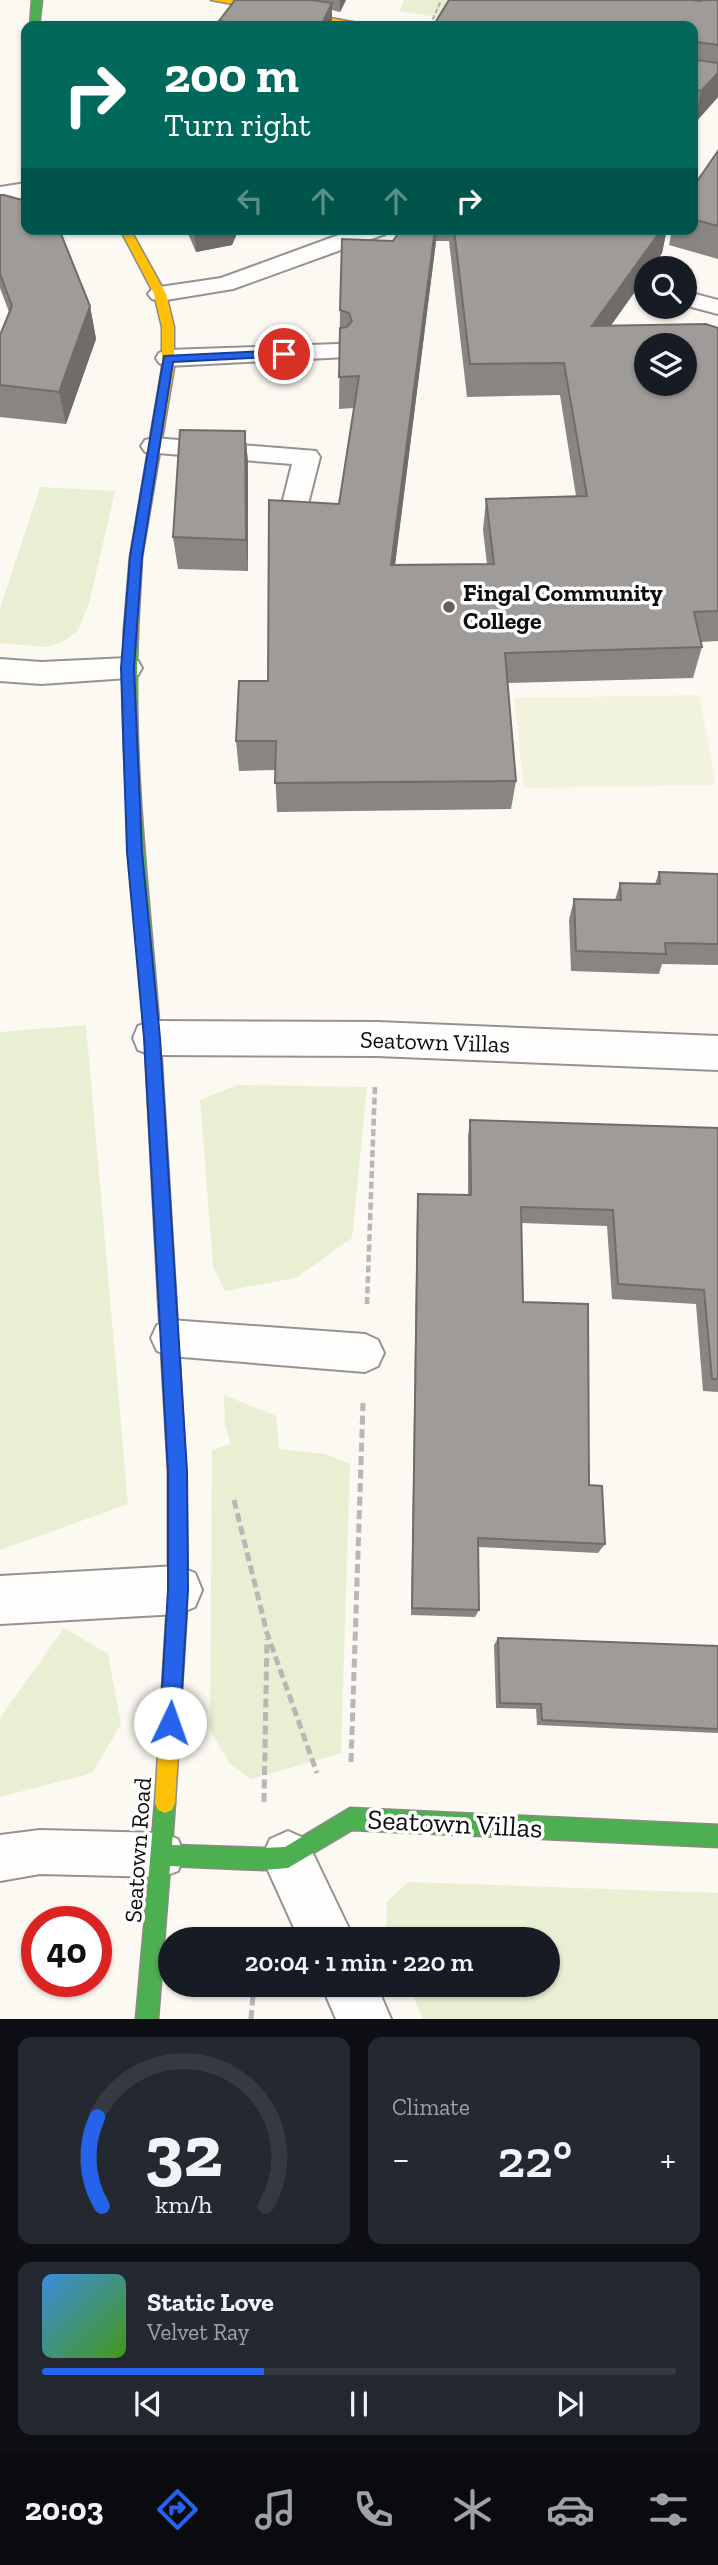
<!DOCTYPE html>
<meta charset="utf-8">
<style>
body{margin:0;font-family:"Zilla Slab",serif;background:#242831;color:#f1f3f6;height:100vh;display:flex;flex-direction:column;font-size:26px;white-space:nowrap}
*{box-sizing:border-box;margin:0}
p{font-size:23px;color:#9ea1a6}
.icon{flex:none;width:38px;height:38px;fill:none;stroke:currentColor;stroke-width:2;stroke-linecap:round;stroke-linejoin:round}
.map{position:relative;height:2019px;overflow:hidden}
.sheet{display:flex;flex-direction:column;gap:18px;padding:18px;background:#0d0f14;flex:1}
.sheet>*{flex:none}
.top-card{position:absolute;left:21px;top:21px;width:677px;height:214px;border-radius:14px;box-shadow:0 2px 5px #0004;background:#00695c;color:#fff;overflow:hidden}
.tools{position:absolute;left:634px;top:256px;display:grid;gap:14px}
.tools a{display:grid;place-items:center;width:63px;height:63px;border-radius:50%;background:#171b24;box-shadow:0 2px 5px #0004;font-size:35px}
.speed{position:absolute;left:21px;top:1906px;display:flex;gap:14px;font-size:35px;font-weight:700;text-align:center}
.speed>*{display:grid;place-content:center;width:91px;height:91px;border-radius:50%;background:#171b24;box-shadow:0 2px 5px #0004;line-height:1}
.speed .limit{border:10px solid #d22;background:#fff;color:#111}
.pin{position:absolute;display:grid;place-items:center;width:60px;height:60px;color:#fff;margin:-30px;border:4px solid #fff;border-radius:50%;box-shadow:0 2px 7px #0007}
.me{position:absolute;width:77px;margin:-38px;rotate:3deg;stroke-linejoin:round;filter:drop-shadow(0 0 5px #0008)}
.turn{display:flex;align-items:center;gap:24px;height:147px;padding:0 28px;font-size:32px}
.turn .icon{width:91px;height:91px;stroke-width:2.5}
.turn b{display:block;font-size:49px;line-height:60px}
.lanes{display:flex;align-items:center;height:66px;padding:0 28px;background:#0003;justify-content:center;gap:35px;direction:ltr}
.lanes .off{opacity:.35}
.big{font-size:52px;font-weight:600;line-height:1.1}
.sheet .card{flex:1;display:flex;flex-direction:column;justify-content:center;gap:10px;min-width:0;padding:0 24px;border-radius:14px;background:#242831}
.sheet .dial{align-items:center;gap:0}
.dial svg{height:182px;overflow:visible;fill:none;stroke:#363941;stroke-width:7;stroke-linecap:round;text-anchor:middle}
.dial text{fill:#f1f3f6;stroke:none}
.song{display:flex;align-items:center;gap:21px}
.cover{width:84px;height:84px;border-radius:10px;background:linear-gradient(135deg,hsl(210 70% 55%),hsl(100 70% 35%))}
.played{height:7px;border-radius:4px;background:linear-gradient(90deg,#2563eb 35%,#363941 35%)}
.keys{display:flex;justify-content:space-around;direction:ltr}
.heat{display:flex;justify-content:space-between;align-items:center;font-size:38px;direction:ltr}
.sheet .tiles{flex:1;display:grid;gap:18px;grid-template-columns:1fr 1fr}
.card:last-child{grid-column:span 2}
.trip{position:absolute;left:158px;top:1927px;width:402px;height:70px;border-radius:35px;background:#171b24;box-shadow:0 2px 5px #0004;font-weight:600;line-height:70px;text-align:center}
.tabs{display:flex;height:112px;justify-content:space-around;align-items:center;background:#090b0e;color:#9ea1a6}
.tabs .icon{width:49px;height:49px}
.tabs .selected{color:#2563eb}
.tabs b{font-size:32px;color:#f1f3f6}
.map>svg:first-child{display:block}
.green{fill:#e9efd3}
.pitch{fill:#f2f3dd}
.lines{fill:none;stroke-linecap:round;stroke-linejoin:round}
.lane-casing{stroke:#959391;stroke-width:4}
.street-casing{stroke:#959391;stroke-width:4}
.fast-casing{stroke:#8c8a87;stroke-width:3}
.slow-casing{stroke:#8c8a87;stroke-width:3}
.jam-casing{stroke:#8c8a87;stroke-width:3}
.path-far2{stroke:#b8b7b6;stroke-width:2.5;stroke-dasharray:4.5 2.5;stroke-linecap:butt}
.path-far1{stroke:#b8b7b6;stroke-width:4.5;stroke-dasharray:7 3.5;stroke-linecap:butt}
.path{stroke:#b8b7b6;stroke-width:5;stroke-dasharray:9 4.5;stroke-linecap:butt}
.lane{fill:#fffefd;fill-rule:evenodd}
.street{fill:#fffefd;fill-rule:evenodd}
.fast{fill:#4caf50;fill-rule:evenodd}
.slow{fill:#ffc107;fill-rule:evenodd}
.jam{fill:#c62828;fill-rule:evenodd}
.wall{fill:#888583;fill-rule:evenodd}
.shaded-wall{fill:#6f6c6a}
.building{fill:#9e9b98;stroke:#6f6c6a;stroke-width:2;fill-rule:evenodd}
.route{fill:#2563eb;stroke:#184099;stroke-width:2}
.poi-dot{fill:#61605e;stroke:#fff;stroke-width:2.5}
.labels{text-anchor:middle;stroke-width:7;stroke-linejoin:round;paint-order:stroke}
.poi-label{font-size:24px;font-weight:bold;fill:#0e0e0e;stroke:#fff;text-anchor:start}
.street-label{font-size:24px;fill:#0e0e0e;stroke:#fff}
.near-street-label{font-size:28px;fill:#0e0e0e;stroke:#fff}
</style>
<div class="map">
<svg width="718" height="2019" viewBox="0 0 718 2019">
<rect width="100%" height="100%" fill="#fcf8f2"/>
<path class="green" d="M404 0H487L474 23 400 11Z
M40 487 115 491 89 604 77 632 60 643 45 647 0 643V609Z
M86 1025 128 1504 0 1550V1032Z
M237 1085 367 1087 352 1238 296 1278 225 1291 213 1266 200 1100Z
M224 1395 276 1416 279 1449 325 1454 350 1464 341 1753 251 1779 230 1764 210 1730 212 1450 231 1444 225 1425Z
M64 1628 108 1654 121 1724 92 1773 0 1797V1718Z
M408 1882 718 1893V2019H423L408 1985 548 1984V1939H388L386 1934 387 1902Z"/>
<path class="pitch" d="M699 695 716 785 524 788 514 698Z"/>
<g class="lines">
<defs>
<path id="lane" d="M355 229H388L385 234 233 289 160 301 152 299 148 294 152 289 160 287 221 278Z
M684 291 718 300V314L684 305Z
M338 344 347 347 350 352 347 357 168 366 159 363 156 358 159 353 168 350Z
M154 438 316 451 320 457 307 508 303 514 294 517 285 514 281 508 292 464 145 452 141 446 145 440Z
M128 658 138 661 142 668 138 675 128 678 41 684 0 681V659L41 662Z
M170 1320 365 1334 378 1340 384 1353 378 1366 365 1372 170 1356 157 1351 151 1338 157 1325Z
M40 1830 162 1833 178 1839 184 1855 178 1871 162 1877 40 1874 0 1881V1835Z"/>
<path id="street" d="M26 183V199L0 203V187Z
M152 1021 377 1022 718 1036V1070L377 1056 152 1055 138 1050 133 1038 138 1026Z
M178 1566 195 1573 202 1590 195 1607 178 1614 0 1624V1576Z
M288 1831 306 1839 354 1939H299L262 1857 270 1839Z
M321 1984H376L391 2019H336Z"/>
<path id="fast" d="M32 0H42L39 26H30Z
M131 624 138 629C132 770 151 908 161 1048L159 1053 153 1055 147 1053 145 1048C136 908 118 769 124 629Z
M165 1793 172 1796 175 1803 172 1845 263 1848 285 1847 350 1808 718 1825V1847L352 1830 288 1868 263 1870 170 1866 158 2019H136L155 1803 158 1796Z"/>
<path id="slow" d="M211 0H232L374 26H354Z
M120 229H130L166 294 174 327V368L142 557 138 629 131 634 124 629 130 557 162 368V327L154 294Z
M167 1289 173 1291 176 1297 186 1471 188 1590 175 1803 172 1810 165 1813 158 1810 155 1803 168 1590V1471L158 1297 161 1291Z"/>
<path id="jam" d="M153 1041 159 1043 161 1048 176 1297 173 1303 167 1305 161 1303 158 1297 145 1048 147 1043Z"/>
</defs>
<use href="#lane" class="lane-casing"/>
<use href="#street" class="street-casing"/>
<use href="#fast" class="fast-casing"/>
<use href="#slow" class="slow-casing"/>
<use href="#jam" class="jam-casing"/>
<path class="path-far2" d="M430 26 441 0"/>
<path class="path-far1" d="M367 1304 375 1085"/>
<path class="path" d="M234 1500 267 1633 317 1773
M351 1762 363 1403
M264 1802 267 1639
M257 1939 258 1926
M251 2019 254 1984"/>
<use href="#lane" class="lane"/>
<use href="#street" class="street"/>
<use href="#fast" class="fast"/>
<use href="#slow" class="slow"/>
<use href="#jam" class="jam"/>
</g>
<path class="wall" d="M235 0H346L340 12 332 10V26H219V21Z
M718 0V97L695 123H693V26L700 1Z
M718 151V259L669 245 672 229H693V187Z
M0 195 90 306 96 339 66 424 0 417V335L9 312 0 288Z
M186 229H239L232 245 196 252Z
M401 229H667L662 253 652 268H646V276L611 325 718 328V641L700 642 702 647 693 678 507 683 516 781 511 809 277 812 275 770 239 771 236 741 268 681 339 504 354 408 339 409 340 310 393 241ZM436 241H449L467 397 560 395 576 496 486 499 483 530 487 564 395 565Z
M245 431 248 463V571L178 569 173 537Z
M659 872 718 874V965L662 964 659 974 571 971 569 920 574 899 615 900 620 883 655 884Z
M470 1120 718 1128V1392L703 1391 696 1304 612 1299 607 1226 521 1223 523 1302 589 1485 605 1544 598 1553 478 1547 479 1610 475 1617 411 1615 417 1210 418 1194 468 1195V1137Z
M498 1638 718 1646V1733L537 1725 536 1709 496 1708 494 1645Z"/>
<path class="shaded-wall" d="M340 0H346L340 12Z
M332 3V26H321Z
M718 73V97L695 123 701 91Z
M194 229H239L232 245 196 252Z
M435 229H437L436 241 391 596V565Z
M662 229H667L662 253 652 268H646V276L588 358 592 326Z
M90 306 96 339 66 424 59 392Z
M245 431 248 463V571L246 540Z"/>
<path class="building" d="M235 0H311L332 3 321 26H223L226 22 219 21Z
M449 0H691L700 1 702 0H718V45L697 42V60L718 63V73L701 91 693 90V26H433Z
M718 151V226L693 219V187Z
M0 195H4L26 201V229H59L90 306 59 392 0 385V335L12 306 0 274Z
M401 229H435L391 565 494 564 486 499 587 496 564 363 470 364 454 229H662L592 326 706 324 718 328V611L694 612 702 647 505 653 516 781 275 783 276 741H236L239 681H268L269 500 339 504 359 376 339 377 340 328 347 327 352 321 349 313 340 310 342 239 393 241ZM646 345H684V383H646Z
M180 430 245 431 246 540 173 537Z
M659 872 718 874V944L665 943 666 954 576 951 574 899 621 900 620 883 660 884Z
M470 1120 718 1128V1379H712L704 1290 618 1284 613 1210 521 1207 523 1302 588 1304 589 1485 602 1486 605 1544 478 1538 479 1610 412 1608 418 1194 471 1195Z
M498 1638 718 1646V1729L542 1720 541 1704 500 1703Z"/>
<path class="route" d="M284 350 288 351V356L173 362 142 557 134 668 142 852 160 1038 187 1472 188 1590 180 1723 177 1730 170 1733 163 1730 160 1723 168 1590V1472L144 1038 127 852 121 668 130 557 164 356Z"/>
<circle class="poi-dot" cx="449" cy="607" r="7"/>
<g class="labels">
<g class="poi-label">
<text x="463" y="601">Fingal Community<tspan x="463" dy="28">College</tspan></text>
</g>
<g class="street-label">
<text transform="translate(435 1042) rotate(2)" y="8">Seatown Villas</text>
<text transform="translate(138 1850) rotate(-86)" y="8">Seatown Road</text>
</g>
<g class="near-street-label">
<text transform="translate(455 1823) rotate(3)" y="10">Seatown Villas</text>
</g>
</g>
</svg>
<div class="tools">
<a><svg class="icon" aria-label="search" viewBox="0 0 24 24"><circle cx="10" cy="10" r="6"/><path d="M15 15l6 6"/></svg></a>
<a><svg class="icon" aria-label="layers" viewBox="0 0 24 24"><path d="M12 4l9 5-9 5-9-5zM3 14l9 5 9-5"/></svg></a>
</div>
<div class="speed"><div class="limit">40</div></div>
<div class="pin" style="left:284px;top:354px;background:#d93025"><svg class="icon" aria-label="arrive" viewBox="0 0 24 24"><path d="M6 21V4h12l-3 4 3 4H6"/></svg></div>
<svg class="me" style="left:170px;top:1723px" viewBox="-20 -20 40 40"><circle r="19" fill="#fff"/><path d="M0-13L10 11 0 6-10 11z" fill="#2563eb"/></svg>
<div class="trip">20:04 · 1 min · 220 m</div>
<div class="top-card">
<div class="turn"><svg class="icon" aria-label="right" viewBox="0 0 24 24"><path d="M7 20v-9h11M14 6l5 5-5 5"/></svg><div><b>200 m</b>Turn right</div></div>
<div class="lanes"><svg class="icon off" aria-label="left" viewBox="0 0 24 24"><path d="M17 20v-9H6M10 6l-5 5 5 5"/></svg><svg class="icon off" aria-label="ahead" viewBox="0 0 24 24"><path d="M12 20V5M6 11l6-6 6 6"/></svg><svg class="icon off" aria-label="ahead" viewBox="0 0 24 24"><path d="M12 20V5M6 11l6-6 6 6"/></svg><svg class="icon" aria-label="right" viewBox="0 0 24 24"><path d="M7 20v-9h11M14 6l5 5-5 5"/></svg></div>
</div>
</div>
<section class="sheet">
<div class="tiles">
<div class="card dial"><svg viewBox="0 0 100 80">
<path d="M14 69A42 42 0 1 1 86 69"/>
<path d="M14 69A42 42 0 0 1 12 30" stroke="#2563eb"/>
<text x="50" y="56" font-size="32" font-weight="700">32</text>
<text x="50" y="72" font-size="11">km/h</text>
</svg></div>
<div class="card"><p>Climate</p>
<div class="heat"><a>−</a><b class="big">22°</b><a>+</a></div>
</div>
<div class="card">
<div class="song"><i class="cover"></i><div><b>Static Love</b><p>Velvet Ray</p></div></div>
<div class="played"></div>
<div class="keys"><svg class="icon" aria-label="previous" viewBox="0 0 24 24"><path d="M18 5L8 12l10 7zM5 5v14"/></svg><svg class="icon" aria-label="pause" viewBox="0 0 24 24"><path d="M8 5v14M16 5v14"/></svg><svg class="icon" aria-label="next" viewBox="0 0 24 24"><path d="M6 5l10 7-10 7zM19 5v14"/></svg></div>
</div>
</div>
</section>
<nav class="tabs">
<b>20:03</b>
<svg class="icon selected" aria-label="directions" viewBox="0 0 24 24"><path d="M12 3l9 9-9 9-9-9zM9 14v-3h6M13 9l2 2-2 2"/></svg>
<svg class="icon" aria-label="music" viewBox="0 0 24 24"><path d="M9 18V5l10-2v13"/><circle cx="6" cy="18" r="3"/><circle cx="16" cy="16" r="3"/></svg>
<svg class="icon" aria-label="phone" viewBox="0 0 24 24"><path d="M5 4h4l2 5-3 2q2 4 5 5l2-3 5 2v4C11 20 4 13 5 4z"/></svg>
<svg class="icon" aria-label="climate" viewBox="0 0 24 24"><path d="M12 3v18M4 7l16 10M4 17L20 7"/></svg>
<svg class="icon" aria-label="car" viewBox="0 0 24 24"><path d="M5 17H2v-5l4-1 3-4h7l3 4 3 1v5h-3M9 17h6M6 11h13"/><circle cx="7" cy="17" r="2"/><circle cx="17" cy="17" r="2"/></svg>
<svg class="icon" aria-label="filters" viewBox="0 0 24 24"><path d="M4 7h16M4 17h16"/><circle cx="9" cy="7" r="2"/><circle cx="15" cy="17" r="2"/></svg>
</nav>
